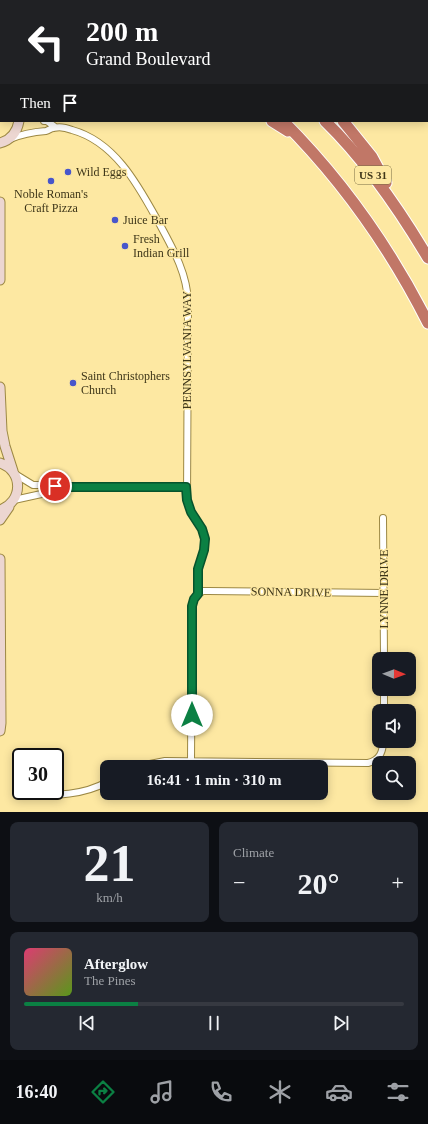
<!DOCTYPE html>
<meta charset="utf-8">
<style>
body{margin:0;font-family:"Times New Roman",serif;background:#242831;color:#f1f3f6;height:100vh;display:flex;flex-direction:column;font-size:15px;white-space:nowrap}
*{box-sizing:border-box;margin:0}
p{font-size:13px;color:#9ea1a6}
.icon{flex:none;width:22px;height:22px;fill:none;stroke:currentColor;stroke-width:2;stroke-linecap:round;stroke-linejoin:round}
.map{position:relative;height:812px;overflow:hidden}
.sheet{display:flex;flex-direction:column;gap:10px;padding:10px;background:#0d0f14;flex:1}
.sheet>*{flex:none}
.banner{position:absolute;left:0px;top:0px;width:428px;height:122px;box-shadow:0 2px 10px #0003;background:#202124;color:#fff;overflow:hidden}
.needle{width:26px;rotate:91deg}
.buttons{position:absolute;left:372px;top:652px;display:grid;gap:8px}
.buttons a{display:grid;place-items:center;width:44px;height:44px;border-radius:8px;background:#171b24;box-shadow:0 2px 10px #0003;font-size:20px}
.speed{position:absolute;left:12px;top:748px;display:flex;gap:8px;font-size:20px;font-weight:700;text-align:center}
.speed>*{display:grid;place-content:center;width:52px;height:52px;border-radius:50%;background:#171b24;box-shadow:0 2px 10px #0003;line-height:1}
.speed .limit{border:2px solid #111;border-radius:6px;background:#fff;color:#111}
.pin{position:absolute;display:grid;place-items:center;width:34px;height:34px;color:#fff;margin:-17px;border:2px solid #fff;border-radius:50%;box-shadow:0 1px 4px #0007}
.me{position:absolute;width:44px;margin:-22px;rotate:0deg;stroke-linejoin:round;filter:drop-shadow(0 0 3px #0008)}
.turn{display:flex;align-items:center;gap:14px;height:84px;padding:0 20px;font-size:18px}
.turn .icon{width:52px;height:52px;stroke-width:2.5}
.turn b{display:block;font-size:28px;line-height:34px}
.then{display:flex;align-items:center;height:38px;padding:0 20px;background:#0003;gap:8px;font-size:15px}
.big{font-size:30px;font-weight:800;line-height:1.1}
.sheet .tile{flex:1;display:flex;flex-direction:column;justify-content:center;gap:6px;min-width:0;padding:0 14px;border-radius:8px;background:#242831}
.sheet .dial{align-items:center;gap:0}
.dial b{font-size:52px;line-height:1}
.song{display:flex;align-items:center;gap:12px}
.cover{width:48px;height:48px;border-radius:6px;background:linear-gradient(135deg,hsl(340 70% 55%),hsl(90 70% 35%))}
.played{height:4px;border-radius:2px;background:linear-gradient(90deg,#0b8043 30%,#363941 30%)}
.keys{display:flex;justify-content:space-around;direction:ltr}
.heat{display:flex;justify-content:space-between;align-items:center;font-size:22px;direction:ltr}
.sheet .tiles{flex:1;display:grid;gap:10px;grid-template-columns:1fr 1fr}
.tile:last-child{grid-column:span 2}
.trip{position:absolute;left:100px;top:760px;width:228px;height:40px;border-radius:8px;background:#171b24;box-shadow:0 2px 10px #0003;font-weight:800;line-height:40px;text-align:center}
.dock{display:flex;height:64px;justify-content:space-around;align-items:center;background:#090b0e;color:#9ea1a6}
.dock .icon{width:28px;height:28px}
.dock .active{color:#0b8043}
.dock b{font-size:18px;color:#f1f3f6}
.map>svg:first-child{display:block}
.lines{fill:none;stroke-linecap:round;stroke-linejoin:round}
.street-casing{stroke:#9c8844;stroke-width:8}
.secondary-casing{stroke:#9c8844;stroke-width:11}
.highway-casing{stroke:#fff;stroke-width:13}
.street{stroke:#fff;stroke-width:6}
.secondary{stroke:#ecd6d1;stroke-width:9}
.highway{stroke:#c17767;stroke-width:11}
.route-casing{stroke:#07532c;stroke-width:10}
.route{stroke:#0b8043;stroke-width:7}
.poi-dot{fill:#4856cb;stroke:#fde8a2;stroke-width:1.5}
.labels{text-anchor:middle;stroke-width:3;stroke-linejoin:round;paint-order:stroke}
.shield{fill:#fde8a2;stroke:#776b42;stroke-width:1}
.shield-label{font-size:11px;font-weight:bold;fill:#3e3619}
.poi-label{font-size:12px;fill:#3e3619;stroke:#fde8a2;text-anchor:start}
.street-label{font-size:12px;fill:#3e3619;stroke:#fde8a2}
</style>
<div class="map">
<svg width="428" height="812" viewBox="0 0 428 812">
<rect width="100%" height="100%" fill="#fde8a2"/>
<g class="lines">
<defs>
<path id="street" d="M44 121H47L55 127
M10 139C22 134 33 132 46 131 49 130 51 128 54 128 60 126 67 128 72 130 116 142 139 187 159 223 173 249 187 273 188 302L187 500 191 512 202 529 205 539 204 550 198 569V594L194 599 192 606 191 761
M15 474 33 485H55L63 487H186
M14 500 55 491 63 487
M383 518 384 659
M198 594 203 591H208L384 593
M384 711V689
M135 767 165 761 368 763C380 760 383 752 383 741
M20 795C50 795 80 797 107 782"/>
<path id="secondary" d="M3 1 4 0
M0 76 1 81
M0 96H1
M0 143C11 140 17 132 19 121
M0 202V280
M0 387 2 431 5 446 13 471
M0 463C24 471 23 502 0 510
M0 520 9 507
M0 559 1 723 0 731"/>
<path id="highway" d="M79 0 81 1
M131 0 133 1
M186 0 188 1
M231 0 232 1
M20 1 22 0
M1 28V48
M272 121 288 131
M283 121C342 180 390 248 428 323
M325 121C366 161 399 209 428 258
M343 121 372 157 386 183"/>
</defs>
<use href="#street" class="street-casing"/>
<use href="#secondary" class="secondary-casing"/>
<use href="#highway" class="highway-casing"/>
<use href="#street" class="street"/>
<use href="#secondary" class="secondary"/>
<use href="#highway" class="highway"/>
</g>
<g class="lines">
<defs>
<path id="route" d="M55 486 63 487H186L187 500 191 512 202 529 205 539 204 550 198 569V594L194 599 192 606V715"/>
</defs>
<use href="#route" class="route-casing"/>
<use href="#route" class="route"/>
</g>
<g class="poi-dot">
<circle cx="68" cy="172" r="4"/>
<circle cx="51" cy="181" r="4"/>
<circle cx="115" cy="220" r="4"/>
<circle cx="125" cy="246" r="4"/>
<circle cx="73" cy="383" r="4"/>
</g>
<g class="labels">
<rect class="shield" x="355" y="166" width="36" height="18" rx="3"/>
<g class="shield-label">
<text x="373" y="179">US 31</text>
</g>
<g class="poi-label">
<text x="76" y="176">Wild Eggs</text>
<text x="51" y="198" text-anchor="middle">Noble Roman's<tspan x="51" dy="14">Craft Pizza</tspan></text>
<text x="123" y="224">Juice Bar</text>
<text x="133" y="243">Fresh<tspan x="133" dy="14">Indian Grill</tspan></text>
<text x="81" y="380">Saint Christophers<tspan x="81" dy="14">Church</tspan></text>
</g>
<g class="street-label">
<text transform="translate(187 350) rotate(-90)" y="4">PENNSYLVANIA WAY</text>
<text transform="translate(384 589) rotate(-90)" y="4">LYNNE DRIVE</text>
<text transform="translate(291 592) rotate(1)" y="4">SONNA DRIVE</text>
</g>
</g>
</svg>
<div class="buttons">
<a><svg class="needle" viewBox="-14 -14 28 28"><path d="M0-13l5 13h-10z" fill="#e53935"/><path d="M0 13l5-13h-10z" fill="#9ea1a6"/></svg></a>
<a><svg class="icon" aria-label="sound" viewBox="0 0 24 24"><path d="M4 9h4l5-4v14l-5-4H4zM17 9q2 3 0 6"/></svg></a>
<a><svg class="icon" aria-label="search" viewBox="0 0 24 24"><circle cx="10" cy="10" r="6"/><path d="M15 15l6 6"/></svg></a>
</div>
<div class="speed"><div class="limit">30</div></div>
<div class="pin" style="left:55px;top:486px;background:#d93025"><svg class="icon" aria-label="arrive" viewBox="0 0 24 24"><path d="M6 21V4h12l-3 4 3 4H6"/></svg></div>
<svg class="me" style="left:192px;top:715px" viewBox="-20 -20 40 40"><circle r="19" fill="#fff"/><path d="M0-13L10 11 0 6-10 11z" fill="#0b8043"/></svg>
<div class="trip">16:41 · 1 min · 310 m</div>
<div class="banner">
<div class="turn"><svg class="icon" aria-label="left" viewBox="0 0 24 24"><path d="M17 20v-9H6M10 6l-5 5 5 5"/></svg><div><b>200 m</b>Grand Boulevard</div></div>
<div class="then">Then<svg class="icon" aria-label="arrive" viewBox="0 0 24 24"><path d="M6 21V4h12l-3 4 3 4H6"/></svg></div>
</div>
</div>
<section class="sheet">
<div class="tiles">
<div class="tile dial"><b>21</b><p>km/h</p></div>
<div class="tile"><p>Climate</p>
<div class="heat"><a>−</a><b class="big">20°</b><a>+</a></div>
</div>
<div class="tile">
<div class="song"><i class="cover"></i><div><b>Afterglow</b><p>The Pines</p></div></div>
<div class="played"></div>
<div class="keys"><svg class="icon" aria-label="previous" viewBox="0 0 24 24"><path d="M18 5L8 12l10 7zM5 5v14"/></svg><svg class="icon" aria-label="pause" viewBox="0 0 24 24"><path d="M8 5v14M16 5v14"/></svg><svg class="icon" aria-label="next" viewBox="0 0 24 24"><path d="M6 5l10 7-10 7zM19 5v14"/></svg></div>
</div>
</div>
</section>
<nav class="dock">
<b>16:40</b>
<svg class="icon active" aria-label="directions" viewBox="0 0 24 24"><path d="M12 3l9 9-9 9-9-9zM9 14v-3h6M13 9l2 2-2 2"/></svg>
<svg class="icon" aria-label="music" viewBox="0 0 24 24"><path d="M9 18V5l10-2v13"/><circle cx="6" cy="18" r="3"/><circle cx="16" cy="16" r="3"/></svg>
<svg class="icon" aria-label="phone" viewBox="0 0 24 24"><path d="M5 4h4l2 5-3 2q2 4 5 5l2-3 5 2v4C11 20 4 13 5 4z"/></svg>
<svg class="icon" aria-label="climate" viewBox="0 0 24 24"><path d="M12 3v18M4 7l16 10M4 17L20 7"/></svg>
<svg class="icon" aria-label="car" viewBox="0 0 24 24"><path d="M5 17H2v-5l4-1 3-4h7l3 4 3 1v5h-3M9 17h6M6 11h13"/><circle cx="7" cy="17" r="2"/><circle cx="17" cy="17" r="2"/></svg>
<svg class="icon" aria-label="filters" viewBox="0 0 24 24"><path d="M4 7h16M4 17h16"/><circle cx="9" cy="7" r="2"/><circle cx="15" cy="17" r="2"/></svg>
</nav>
